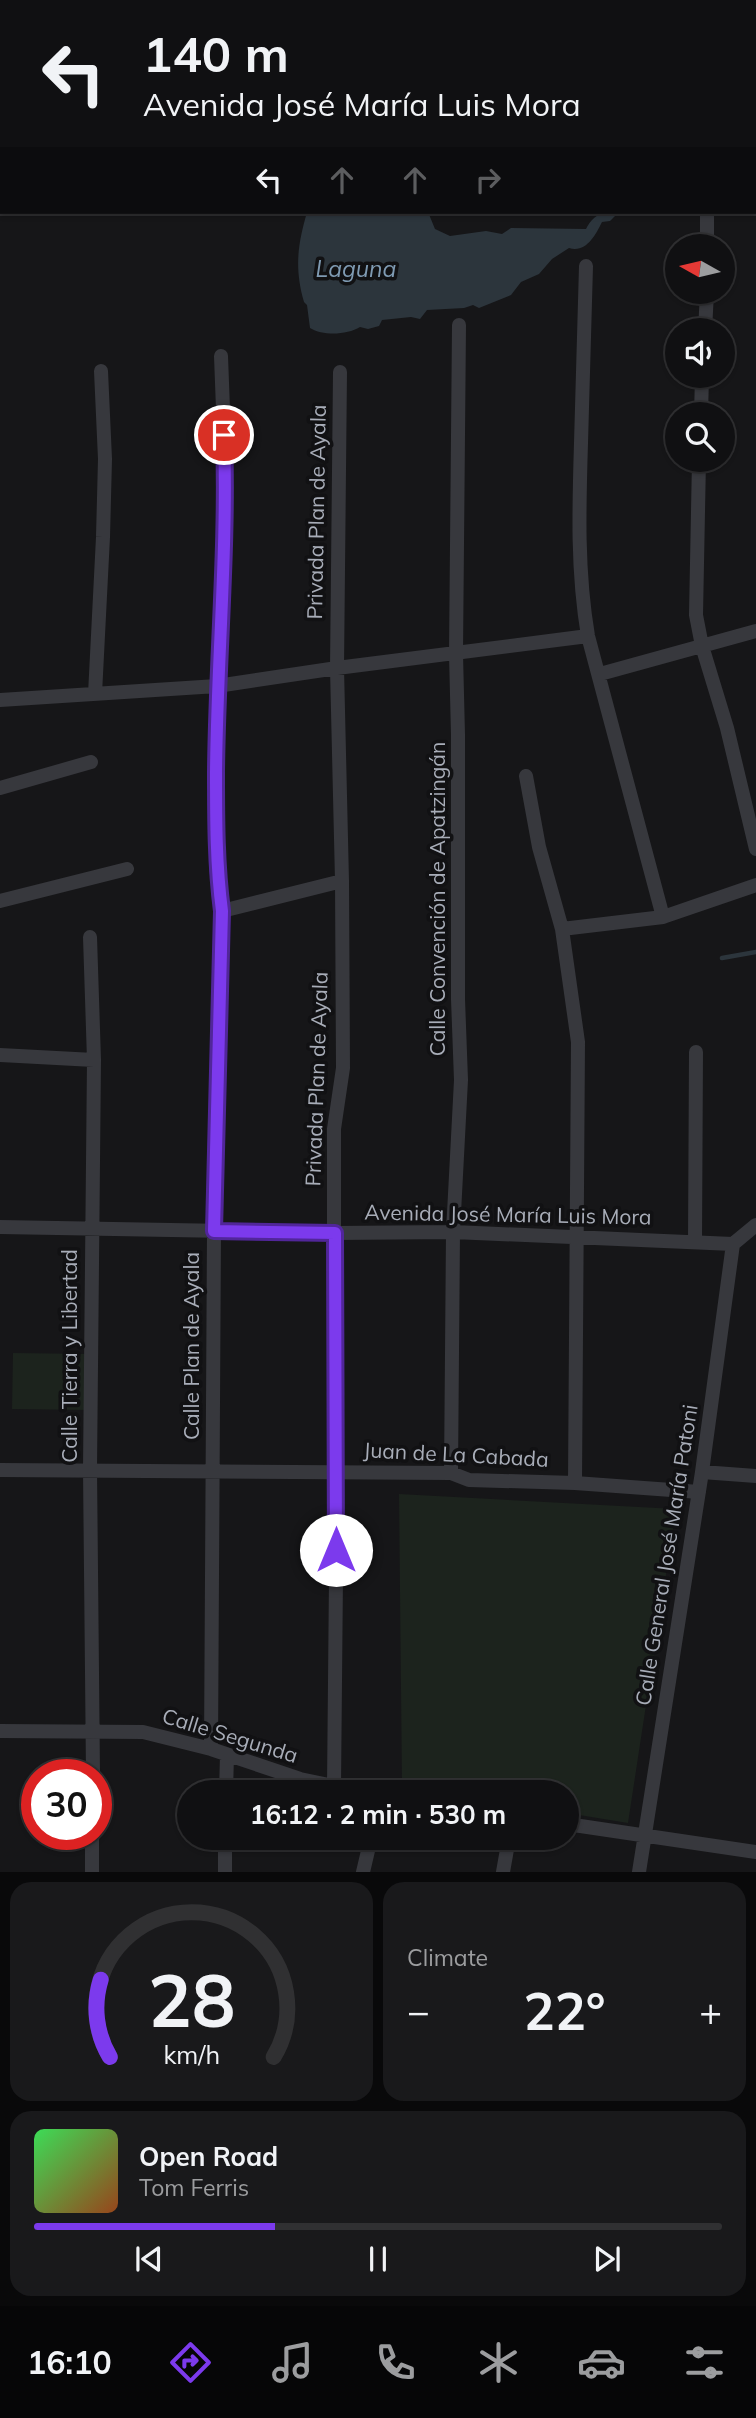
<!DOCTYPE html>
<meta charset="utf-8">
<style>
body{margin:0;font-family:Mulish,sans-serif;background:#19191b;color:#f1f3f6;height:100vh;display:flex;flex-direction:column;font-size:26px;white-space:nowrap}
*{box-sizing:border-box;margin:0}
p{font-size:23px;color:#9c9d9f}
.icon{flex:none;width:38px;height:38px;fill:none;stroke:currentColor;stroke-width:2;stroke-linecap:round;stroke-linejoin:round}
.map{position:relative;height:1872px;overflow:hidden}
.drawer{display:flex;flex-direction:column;gap:10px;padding:10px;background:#09090a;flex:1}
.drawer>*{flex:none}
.hud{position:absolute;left:0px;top:0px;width:756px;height:214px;box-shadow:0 2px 5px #0004,0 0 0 2px #303032;background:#101012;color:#f1f3f6;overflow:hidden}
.needle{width:46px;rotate:278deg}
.controls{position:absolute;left:665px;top:234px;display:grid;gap:14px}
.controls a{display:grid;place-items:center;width:70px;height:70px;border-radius:50%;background:#101012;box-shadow:0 2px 5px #0004,0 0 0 2px #303032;font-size:35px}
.speed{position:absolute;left:21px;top:1759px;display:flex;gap:14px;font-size:35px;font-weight:700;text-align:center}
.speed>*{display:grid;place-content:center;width:91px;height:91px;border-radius:50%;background:#101012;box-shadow:0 2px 5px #0004,0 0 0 2px #303032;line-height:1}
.speed .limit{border:10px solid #d22;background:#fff;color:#111}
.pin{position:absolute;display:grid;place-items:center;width:60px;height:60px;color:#fff;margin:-30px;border:4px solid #fff;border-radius:50%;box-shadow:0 2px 7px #0007}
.me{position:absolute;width:77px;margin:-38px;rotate:0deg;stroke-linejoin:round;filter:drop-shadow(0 0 5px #0008)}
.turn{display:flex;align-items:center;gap:24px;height:147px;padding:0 28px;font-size:32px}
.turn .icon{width:91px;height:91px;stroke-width:2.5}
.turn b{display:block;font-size:49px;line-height:60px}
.lanes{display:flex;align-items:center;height:66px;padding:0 28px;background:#0003;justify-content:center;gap:35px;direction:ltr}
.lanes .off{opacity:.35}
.big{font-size:52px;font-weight:700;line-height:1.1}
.drawer .widget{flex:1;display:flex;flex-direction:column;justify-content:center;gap:10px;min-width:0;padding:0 24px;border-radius:21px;background:#19191b}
.drawer .dial{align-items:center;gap:0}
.dial svg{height:182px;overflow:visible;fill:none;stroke:#303032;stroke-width:7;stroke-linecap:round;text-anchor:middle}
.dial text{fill:#f1f3f6;stroke:none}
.song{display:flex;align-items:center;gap:21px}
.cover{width:84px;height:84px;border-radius:10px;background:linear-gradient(135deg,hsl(130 70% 55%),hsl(20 70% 35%))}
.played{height:7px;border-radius:4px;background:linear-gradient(90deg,#7c3aed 35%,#303032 35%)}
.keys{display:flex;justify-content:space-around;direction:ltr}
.heat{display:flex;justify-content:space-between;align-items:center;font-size:38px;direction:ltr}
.drawer .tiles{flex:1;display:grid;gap:10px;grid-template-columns:1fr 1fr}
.widget:last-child{grid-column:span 2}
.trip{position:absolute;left:177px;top:1780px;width:402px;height:70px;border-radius:35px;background:#101012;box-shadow:0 2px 5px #0004,0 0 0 2px #303032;font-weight:700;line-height:70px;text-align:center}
.dock{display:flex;height:112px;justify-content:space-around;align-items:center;background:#060607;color:#9c9d9f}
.dock .icon{width:49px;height:49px}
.dock .selected{color:#7c3aed}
.dock b{font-size:32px;color:#f1f3f6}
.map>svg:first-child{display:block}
.green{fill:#1c231d}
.water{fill:#2c353c}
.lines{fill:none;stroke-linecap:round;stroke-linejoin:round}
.stream{stroke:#2c353c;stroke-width:4.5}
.street{stroke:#37383d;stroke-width:14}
.route-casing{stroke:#51269a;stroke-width:18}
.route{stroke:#7c3aed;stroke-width:12}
.labels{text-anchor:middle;stroke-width:7;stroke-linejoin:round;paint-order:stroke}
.street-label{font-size:21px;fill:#a8adb8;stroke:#111113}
.water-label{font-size:23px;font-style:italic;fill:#7f9bb3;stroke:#111113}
</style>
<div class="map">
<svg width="756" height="1872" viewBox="0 0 756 1872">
<rect width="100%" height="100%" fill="#161618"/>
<path class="green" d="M13 1353 89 1354V1410L12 1409Z
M399 1494 676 1509 628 1823 567 1813V1792H439L402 1786Z"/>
<path class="water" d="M307 212H428L435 229 450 236 486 231 502 234 511 228 586 229C591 218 604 207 615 216L610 221 602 222C595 236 586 253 569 248L552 259 539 274 521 282 511 295 479 308 473 305 464 308 427 310 420 319 411 317 382 320 379 326 368 329 360 327C347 335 323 336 310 328L307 305 304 302C294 267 298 244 307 212Z"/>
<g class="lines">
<path class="stream" d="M219 2 220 0
M0 183H2
M722 958 756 952"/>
<path class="street" d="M594 0V2
M361 2V0
M482 2V0
M711 2V0
M754 52 756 51
M707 247V212
M586 266C584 325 583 384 581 443 579 508 577 571 588 636L663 917
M705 331 707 292
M701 415 702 376
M699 460 696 615 702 646 727 728 756 849
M600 674 756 631
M95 694 103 537 105 459 101 371
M0 700 217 686 337 668 588 636
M526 776 539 847 562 929 578 1042 575 1483
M0 788 91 762
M0 901 127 869
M222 911 342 881
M562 929 663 917 756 885
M90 937 94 1060 90 1469 93 1774
M0 1055 94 1060
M0 1227 335 1233 453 1232 733 1244 756 1225
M695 1241 696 1052
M0 1470 451 1473 469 1480 575 1483 699 1492
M702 1472 756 1476
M451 1473 453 1232 461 1080 458 999V735L456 654 459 325
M0 1731 143 1732 211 1749 300 1779 362 1792
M211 1749 214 1231 222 911 216 868 217 686 226 489 221 356
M334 1787 337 1471 334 1369V1129L343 1068 342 881 337 668 340 372
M226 1792 227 1755
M567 1824 756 1852
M225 1838V1872
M92 1872V1834
M363 1872 371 1838
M503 1872 509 1838
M639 1872 702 1472 733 1244"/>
</g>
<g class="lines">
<defs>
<path id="route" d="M224 435C228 548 217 660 216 772 216 819 216 865 222 911L214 1231 335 1233 336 1550"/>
</defs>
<use href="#route" class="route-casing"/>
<use href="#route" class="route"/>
</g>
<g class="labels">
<g class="street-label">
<text transform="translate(317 512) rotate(-89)" y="7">Privada Plan de Ayala</text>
<text transform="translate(438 899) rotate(-90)" y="7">Calle Convención de Apatzingán</text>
<text transform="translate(317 1079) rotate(-88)" y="7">Privada Plan de Ayala</text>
<text transform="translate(508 1215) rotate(1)" y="7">Avenida José María Luis Mora</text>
<text transform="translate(192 1346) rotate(-90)" y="7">Calle Plan de Ayala</text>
<text transform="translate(70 1356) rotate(-90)" y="7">Calle Tierra y Libertad</text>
<text transform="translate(456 1455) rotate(3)" y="7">Juan de La Cabada</text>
<text transform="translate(667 1555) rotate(-81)" y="7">Calle General José María Patoni</text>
<text transform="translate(230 1736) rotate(17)" y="7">Calle Segunda</text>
</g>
<g class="water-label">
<text x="356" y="277">Laguna</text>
</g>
</g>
</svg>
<div class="controls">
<a><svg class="needle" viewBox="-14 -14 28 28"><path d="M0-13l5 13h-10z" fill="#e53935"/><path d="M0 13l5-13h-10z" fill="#9c9d9f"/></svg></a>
<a><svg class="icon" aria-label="sound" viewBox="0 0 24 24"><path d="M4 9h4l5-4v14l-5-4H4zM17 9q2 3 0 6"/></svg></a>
<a><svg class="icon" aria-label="search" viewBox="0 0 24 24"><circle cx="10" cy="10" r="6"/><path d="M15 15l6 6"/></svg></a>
</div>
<div class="speed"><div class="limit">30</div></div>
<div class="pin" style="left:224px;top:435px;background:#d93025"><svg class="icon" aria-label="arrive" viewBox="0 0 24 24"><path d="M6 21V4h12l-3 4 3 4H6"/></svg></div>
<svg class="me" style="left:336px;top:1550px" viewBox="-20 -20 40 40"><circle r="19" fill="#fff"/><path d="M0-13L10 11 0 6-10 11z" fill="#7c3aed"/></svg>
<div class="trip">16:12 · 2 min · 530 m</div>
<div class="hud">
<div class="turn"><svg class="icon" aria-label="left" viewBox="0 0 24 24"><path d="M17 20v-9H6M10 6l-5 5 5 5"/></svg><div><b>140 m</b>Avenida José María Luis Mora</div></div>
<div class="lanes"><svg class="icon" aria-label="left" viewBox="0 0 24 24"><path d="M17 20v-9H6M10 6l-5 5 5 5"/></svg><svg class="icon off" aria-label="ahead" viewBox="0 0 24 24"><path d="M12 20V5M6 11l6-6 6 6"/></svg><svg class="icon off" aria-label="ahead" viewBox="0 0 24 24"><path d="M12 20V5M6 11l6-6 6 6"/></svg><svg class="icon off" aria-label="right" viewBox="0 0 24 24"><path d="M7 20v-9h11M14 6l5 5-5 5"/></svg></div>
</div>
</div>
<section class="drawer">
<div class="tiles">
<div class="widget dial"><svg viewBox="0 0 100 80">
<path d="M14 69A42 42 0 1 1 86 69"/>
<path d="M14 69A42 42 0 0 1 10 35" stroke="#7c3aed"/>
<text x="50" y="56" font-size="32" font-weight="700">28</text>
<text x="50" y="72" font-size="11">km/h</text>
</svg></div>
<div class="widget"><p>Climate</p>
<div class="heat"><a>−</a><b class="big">22°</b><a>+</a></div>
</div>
<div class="widget">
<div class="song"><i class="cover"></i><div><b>Open Road</b><p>Tom Ferris</p></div></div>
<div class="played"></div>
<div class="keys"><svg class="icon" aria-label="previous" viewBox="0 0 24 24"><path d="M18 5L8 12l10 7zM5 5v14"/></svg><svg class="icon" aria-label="pause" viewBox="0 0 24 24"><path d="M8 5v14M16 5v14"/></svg><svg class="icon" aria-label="next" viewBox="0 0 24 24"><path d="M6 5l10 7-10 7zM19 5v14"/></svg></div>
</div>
</div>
</section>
<nav class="dock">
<b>16:10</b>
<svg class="icon selected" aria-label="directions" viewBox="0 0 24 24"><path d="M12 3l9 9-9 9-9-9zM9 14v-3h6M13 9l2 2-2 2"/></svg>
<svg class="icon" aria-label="music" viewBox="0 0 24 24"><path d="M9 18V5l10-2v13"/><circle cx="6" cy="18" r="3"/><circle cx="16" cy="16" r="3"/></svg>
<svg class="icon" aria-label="phone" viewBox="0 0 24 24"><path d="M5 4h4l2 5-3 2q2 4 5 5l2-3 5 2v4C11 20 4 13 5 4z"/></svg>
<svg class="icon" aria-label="climate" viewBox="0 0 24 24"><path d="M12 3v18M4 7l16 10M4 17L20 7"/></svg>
<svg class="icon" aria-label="car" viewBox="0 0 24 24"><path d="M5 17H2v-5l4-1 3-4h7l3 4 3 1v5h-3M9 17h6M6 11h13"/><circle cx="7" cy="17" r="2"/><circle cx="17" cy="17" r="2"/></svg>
<svg class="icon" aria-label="filters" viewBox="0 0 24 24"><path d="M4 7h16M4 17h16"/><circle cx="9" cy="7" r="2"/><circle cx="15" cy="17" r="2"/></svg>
</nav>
